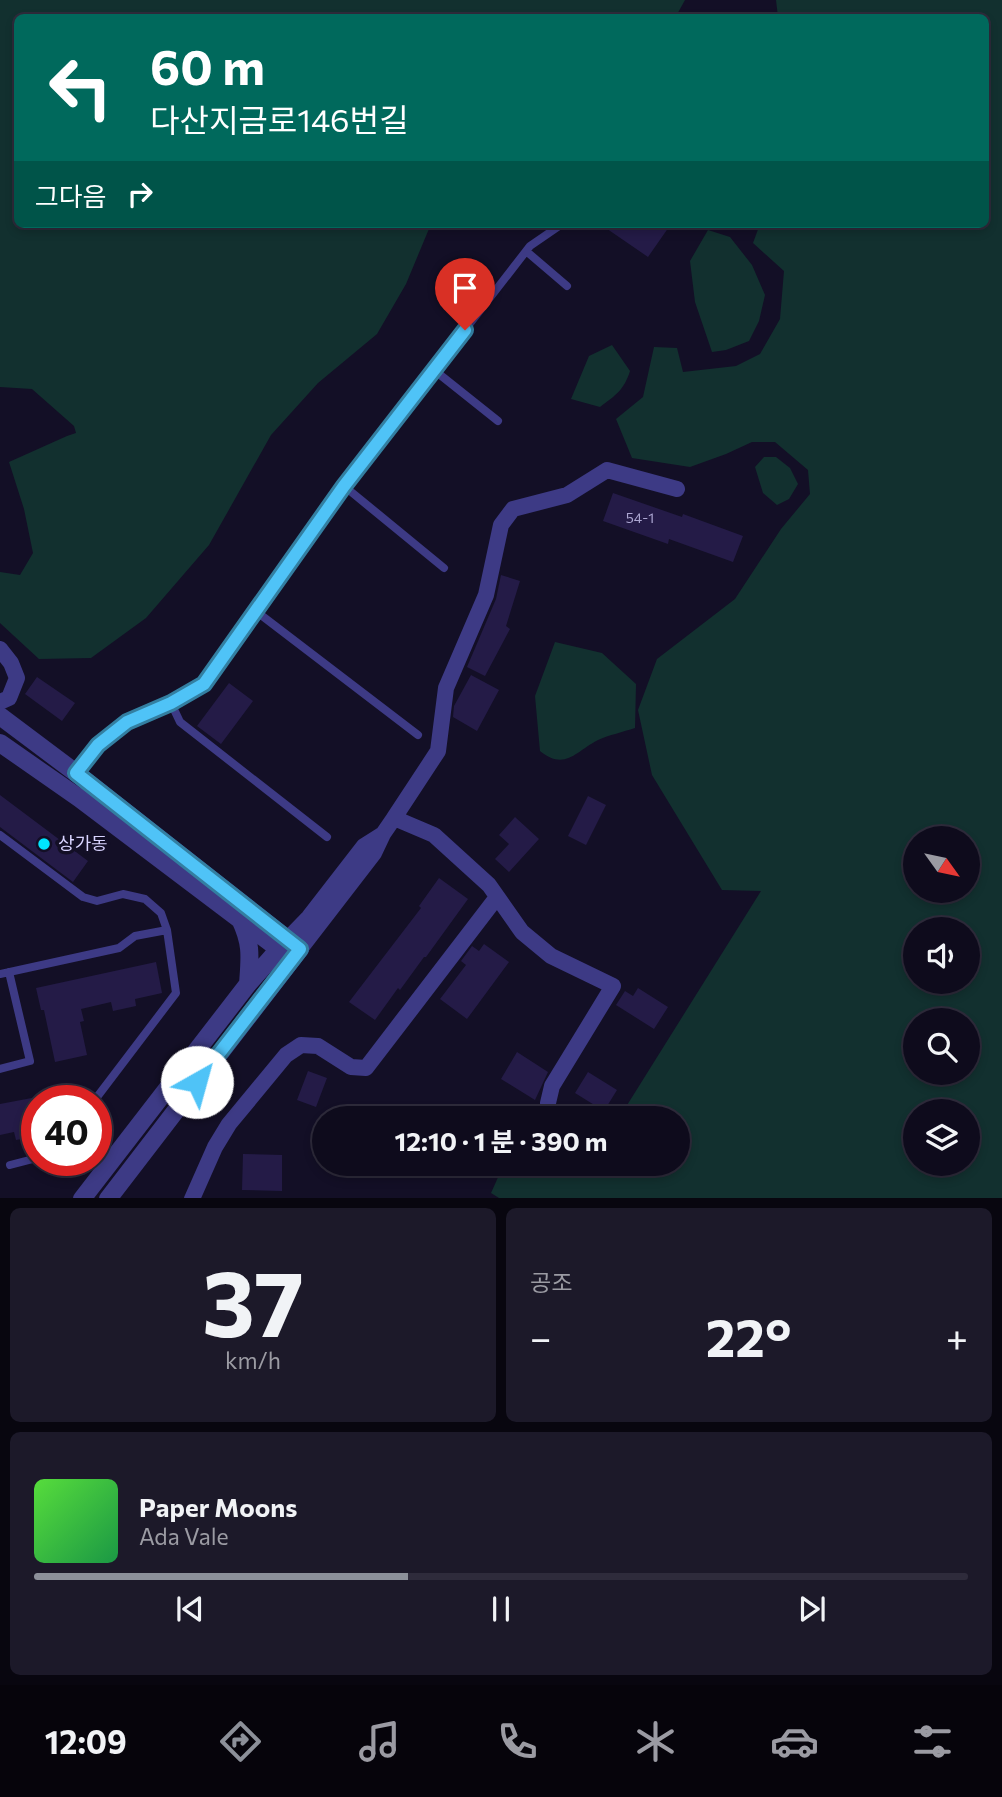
<!DOCTYPE html>
<html lang="ko">
<meta charset="utf-8">
<style>
body{margin:0;font-family:Commissioner,"Noto Sans KR",sans-serif;background:#1c1929;color:#f1f3f6;height:100vh;display:flex;flex-direction:column;font-size:26px;white-space:nowrap}
*{box-sizing:border-box;margin:0}
p{font-size:23px;color:#9b9ba3}
.icon{flex:none;width:38px;height:38px;fill:none;stroke:currentColor;stroke-width:2;stroke-linecap:round;stroke-linejoin:round}
.map{position:relative;height:1198px;overflow:hidden}
.sheet{display:flex;flex-direction:column;gap:10px;padding:10px;background:#08060f;flex:1}
.sheet>*{flex:none}
.banner{position:absolute;left:14px;top:14px;width:975px;height:214px;border-radius:10px;box-shadow:0 4px 10px #0003,0 0 0 2px #2e2b3b;background:#00695c;color:#fff;overflow:hidden}
.needle{width:46px;rotate:123deg}
.fabs{position:absolute;left:903px;top:826px;display:grid;gap:14px}
.fabs a{display:grid;place-items:center;width:77px;height:77px;border-radius:50%;background:#0e0b1c;box-shadow:0 4px 10px #0003,0 0 0 2px #2e2b3b;font-size:35px}
.speed{position:absolute;left:21px;top:1085px;display:flex;gap:14px;font-size:35px;font-weight:700;text-align:center}
.speed>*{display:grid;place-content:center;width:91px;height:91px;border-radius:50%;background:#0e0b1c;box-shadow:0 4px 10px #0003,0 0 0 2px #2e2b3b;line-height:1}
.speed .limit{border:10px solid #d22;background:#fff;color:#111}
.pin{position:absolute;display:grid;place-items:center;width:60px;height:60px;color:#fff;margin:-72px -30px;border-radius:50% 50% 50% 0;rotate:-45deg;box-shadow:0 0 7px #0007}
.pin .icon{rotate:45deg}
.me{position:absolute;width:77px;margin:-38px;rotate:38deg;stroke-linejoin:round;filter:drop-shadow(0 0 5px #0008)}
.turn{display:flex;align-items:center;gap:24px;height:147px;padding:0 21px;font-size:32px}
.turn .icon{width:91px;height:91px;stroke-width:2.5}
.turn b{display:block;font-size:49px;line-height:60px}
.then{display:flex;align-items:center;height:66px;padding:0 21px;background:#0003;gap:14px;font-size:26px}
.big{font-size:52px;font-weight:700;line-height:1.1}
.sheet .card{flex:1;display:flex;flex-direction:column;justify-content:center;gap:10px;min-width:0;padding:0 24px;border-radius:10px;background:#1c1929}
.sheet .dial{align-items:center;gap:0}
.dial b{font-size:91px;line-height:1}
.song{display:flex;align-items:center;gap:21px}
.cover{width:84px;height:84px;border-radius:10px;background:linear-gradient(135deg,hsl(110 70% 55%),hsl(140 70% 35%))}
.played{height:7px;border-radius:4px;background:linear-gradient(90deg,#8c9099 40%,#2e2b3b 40%)}
.keys{display:flex;justify-content:space-around;direction:ltr}
.heat{display:flex;justify-content:space-between;align-items:center;font-size:38px;direction:ltr}
.sheet .tiles{flex:1;display:grid;gap:10px;grid-template-columns:1fr 1fr}
.card:last-child{grid-column:span 2}
.trip{position:absolute;left:312px;top:1106px;width:378px;height:70px;border-radius:35px;background:#0e0b1c;box-shadow:0 4px 10px #0003,0 0 0 2px #2e2b3b;font-weight:700;line-height:70px;text-align:center}
.tab-bar{display:flex;height:112px;justify-content:space-around;align-items:center;background:#06040b;color:#9b9ba3}
.tab-bar .icon{width:49px;height:49px}
.tab-bar .selected{color:#8c9099}
.tab-bar b{font-size:32px;color:#f1f3f6}
.map>svg:first-child{display:block}
.green{fill:#12302f;fill-rule:evenodd}
.building{fill:#241b47}
.lines{fill:none;stroke-linecap:round;stroke-linejoin:round}
.service{stroke:#3d3a85;stroke-width:8}
.minor{stroke:#3d3a85;stroke-width:16}
.tertiary{stroke:#3d3a85;stroke-width:18}
.route-casing{stroke:#337fa1;stroke-width:18}
.route{stroke:#4fc3f7;stroke-width:12}
.poi-dot{fill:#00e5ff;stroke:#130f26;stroke-width:2.5}
.labels{text-anchor:middle;stroke-width:7;stroke-linejoin:round;paint-order:stroke}
.number-label{font-size:14px;fill:#aca6d1}
.poi-label{font-size:18px;fill:#d9d4ff;stroke:#130f26;text-anchor:start}
</style>
<div class="map">
<svg width="1002" height="1199" viewBox="0 0 1002 1199">
<rect width="100%" height="100%" fill="#130f26"/>
<path class="green" d="M0 0H685L675 18H18V224H431L406 284 377 334 318 383 271 435 209 545 146 618 91 658 39 659 0 623V572L20 575 33 553 24 509 9 462 67 436 76 433 74 426 32 389 0 387Z
M776 0H1002V1198H499L491 1193 504 1164H677V1118H619L761 891 722 890 652 775 638 710 657 659 735 599 781 529 810 494 808 470 775 442H752L726 454 690 467 632 458 616 419 643 397 654 347 677 348 683 372 736 366 760 354 780 319 784 271 753 243 760 224H985V18L778 17ZM915 838H968V891H915ZM915 929H968V982H915ZM968 1020V1073H915V1020ZM915 1111H968V1164H915Z
M708 230 730 237 752 265 765 295 759 321 749 341 726 350 712 352 695 302 690 261Z
M612 345 630 371C624 390 616 395 600 407L571 399 589 356Z
M764 457H776L790 468 798 484 789 499 777 505 763 493 755 467Z
M555 642 602 653 636 684 635 728C623 732 609 735 598 740 575 752 565 771 540 751L535 696Z"/>
<path class="building" d="M600 224H671L648 257Z
M613 493 682 517 683 514 743 536 733 562 669 539 668 544 603 521Z
M501 575 520 581 506 626 510 629 485 676 467 667 496 599Z
M471 675 499 690 477 731 453 717 454 706Z
M37 677 75 703 62 721 25 694Z
M229 683 253 701 221 744 197 726Z
M0 795 88 861 73 882 0 827Z
M588 796 606 805 586 845 568 836Z
M515 817 539 839 509 872 495 859 509 844 499 835Z
M439 878 468 899 426 957H424L400 990 398 988 375 1020 349 1002 421 908 419 906Z
M484 944 509 962 467 1019 440 999 466 965 461 961 472 946 479 951Z
M156 962 162 993 135 999 136 1006 113 1011 111 1002 81 1009 84 1021 80 1022 87 1055 55 1062 44 1010H41L36 988Z
M638 988 668 1007 654 1029 616 1005 625 991 633 996Z
M517 1052 548 1072 535 1100 501 1079Z
M308 1071 327 1078 316 1107 297 1100Z
M588 1072 617 1090 604 1111 575 1093Z
M37 1097V1136L16 1140 14 1132 0 1135V1104Z
M243 1154 282 1155V1191L242 1190Z"/>
<g class="lines">
<path class="service" d="M526 251 567 286
M434 370 498 421
M344 486 444 568
M257 612 418 735
M171 703 180 722 327 837
M76 773 98 745 127 722 171 703 204 684 257 612 344 486 530 246 562 224
M0 835 83 897 97 901 123 894 145 899 161 913 167 930 176 993 94 1101
M0 974 119 948 135 936 167 930
M0 1069 30 1061 9 972
M10 1165 37 1158"/>
<path class="minor" d="M0 649 11 663 17 678 9 698 0 702
M394 818 438 751 446 688 486 595 501 525 513 509 567 495 607 470 677 489
M279 948 309 917 364 846 383 834
M300 949 374 853 383 834 394 818 434 835 489 885 522 932 551 956 613 986 552 1086 548 1103
M192 1199 215 1147 229 1124 286 1055 301 1045 318 1046 351 1067 366 1068 497 897"/>
<path class="tertiary" d="M0 716 76 773 300 949 108 1199
M0 743 79 798 292 959
M240 919C252 944 250 957 248 984
M82 1199 248 984 279 949"/>
</g>
<g class="lines">
<defs>
<path id="route" d="M197 1082 300 949 76 773 98 745 127 722 171 703 204 684 344 486 465 330"/>
</defs>
<use href="#route" class="route-casing"/>
<use href="#route" class="route"/>
</g>
<circle class="poi-dot" cx="44" cy="844" r="7"/>
<g class="labels">
<g class="number-label">
<text x="640" y="523">54-1</text>
</g>
<g class="poi-label">
<text x="58" y="850">상가동</text>
</g>
</g>
</svg>
<div class="fabs">
<a><svg class="needle" viewBox="-14 -14 28 28"><path d="M0-13l5 13h-10z" fill="#e53935"/><path d="M0 13l5-13h-10z" fill="#9b9ba3"/></svg></a>
<a><svg class="icon" aria-label="sound" viewBox="0 0 24 24"><path d="M4 9h4l5-4v14l-5-4H4zM17 9q2 3 0 6"/></svg></a>
<a><svg class="icon" aria-label="search" viewBox="0 0 24 24"><circle cx="10" cy="10" r="6"/><path d="M15 15l6 6"/></svg></a>
<a><svg class="icon" aria-label="layers" viewBox="0 0 24 24"><path d="M12 4l9 5-9 5-9-5zM3 14l9 5 9-5"/></svg></a>
</div>
<div class="speed"><div class="limit">40</div></div>
<div class="pin" style="left:465px;top:330px;background:#d93025"><svg class="icon" aria-label="arrive" viewBox="0 0 24 24"><path d="M6 21V4h12l-3 4 3 4H6"/></svg></div>
<svg class="me" style="left:197px;top:1082px" viewBox="-20 -20 40 40"><circle r="19" fill="#fff"/><path d="M0-13L10 11 0 6-10 11z" fill="#4fc3f7"/></svg>
<div class="trip">12:10 · 1 분 · 390 m</div>
<div class="banner">
<div class="turn"><svg class="icon" aria-label="left" viewBox="0 0 24 24"><path d="M17 20v-9H6M10 6l-5 5 5 5"/></svg><div><b>60 m</b>다산지금로146번길</div></div>
<div class="then">그다음<svg class="icon" aria-label="right" viewBox="0 0 24 24"><path d="M7 20v-9h11M14 6l5 5-5 5"/></svg></div>
</div>
</div>
<section class="sheet">
<div class="tiles">
<div class="card dial"><b>37</b><p>km/h</p></div>
<div class="card"><p>공조</p>
<div class="heat"><a>−</a><b class="big">22°</b><a>+</a></div>
</div>
<div class="card">
<div class="song"><i class="cover"></i><div><b>Paper Moons</b><p>Ada Vale</p></div></div>
<div class="played"></div>
<div class="keys"><svg class="icon" aria-label="previous" viewBox="0 0 24 24"><path d="M18 5L8 12l10 7zM5 5v14"/></svg><svg class="icon" aria-label="pause" viewBox="0 0 24 24"><path d="M8 5v14M16 5v14"/></svg><svg class="icon" aria-label="next" viewBox="0 0 24 24"><path d="M6 5l10 7-10 7zM19 5v14"/></svg></div>
</div>
</div>
</section>
<nav class="tab-bar">
<b>12:09</b>
<svg class="icon selected" aria-label="directions" viewBox="0 0 24 24"><path d="M12 3l9 9-9 9-9-9zM9 14v-3h6M13 9l2 2-2 2"/></svg>
<svg class="icon" aria-label="music" viewBox="0 0 24 24"><path d="M9 18V5l10-2v13"/><circle cx="6" cy="18" r="3"/><circle cx="16" cy="16" r="3"/></svg>
<svg class="icon" aria-label="phone" viewBox="0 0 24 24"><path d="M5 4h4l2 5-3 2q2 4 5 5l2-3 5 2v4C11 20 4 13 5 4z"/></svg>
<svg class="icon" aria-label="climate" viewBox="0 0 24 24"><path d="M12 3v18M4 7l16 10M4 17L20 7"/></svg>
<svg class="icon" aria-label="car" viewBox="0 0 24 24"><path d="M5 17H2v-5l4-1 3-4h7l3 4 3 1v5h-3M9 17h6M6 11h13"/><circle cx="7" cy="17" r="2"/><circle cx="17" cy="17" r="2"/></svg>
<svg class="icon" aria-label="filters" viewBox="0 0 24 24"><path d="M4 7h16M4 17h16"/><circle cx="9" cy="7" r="2"/><circle cx="15" cy="17" r="2"/></svg>
</nav>
